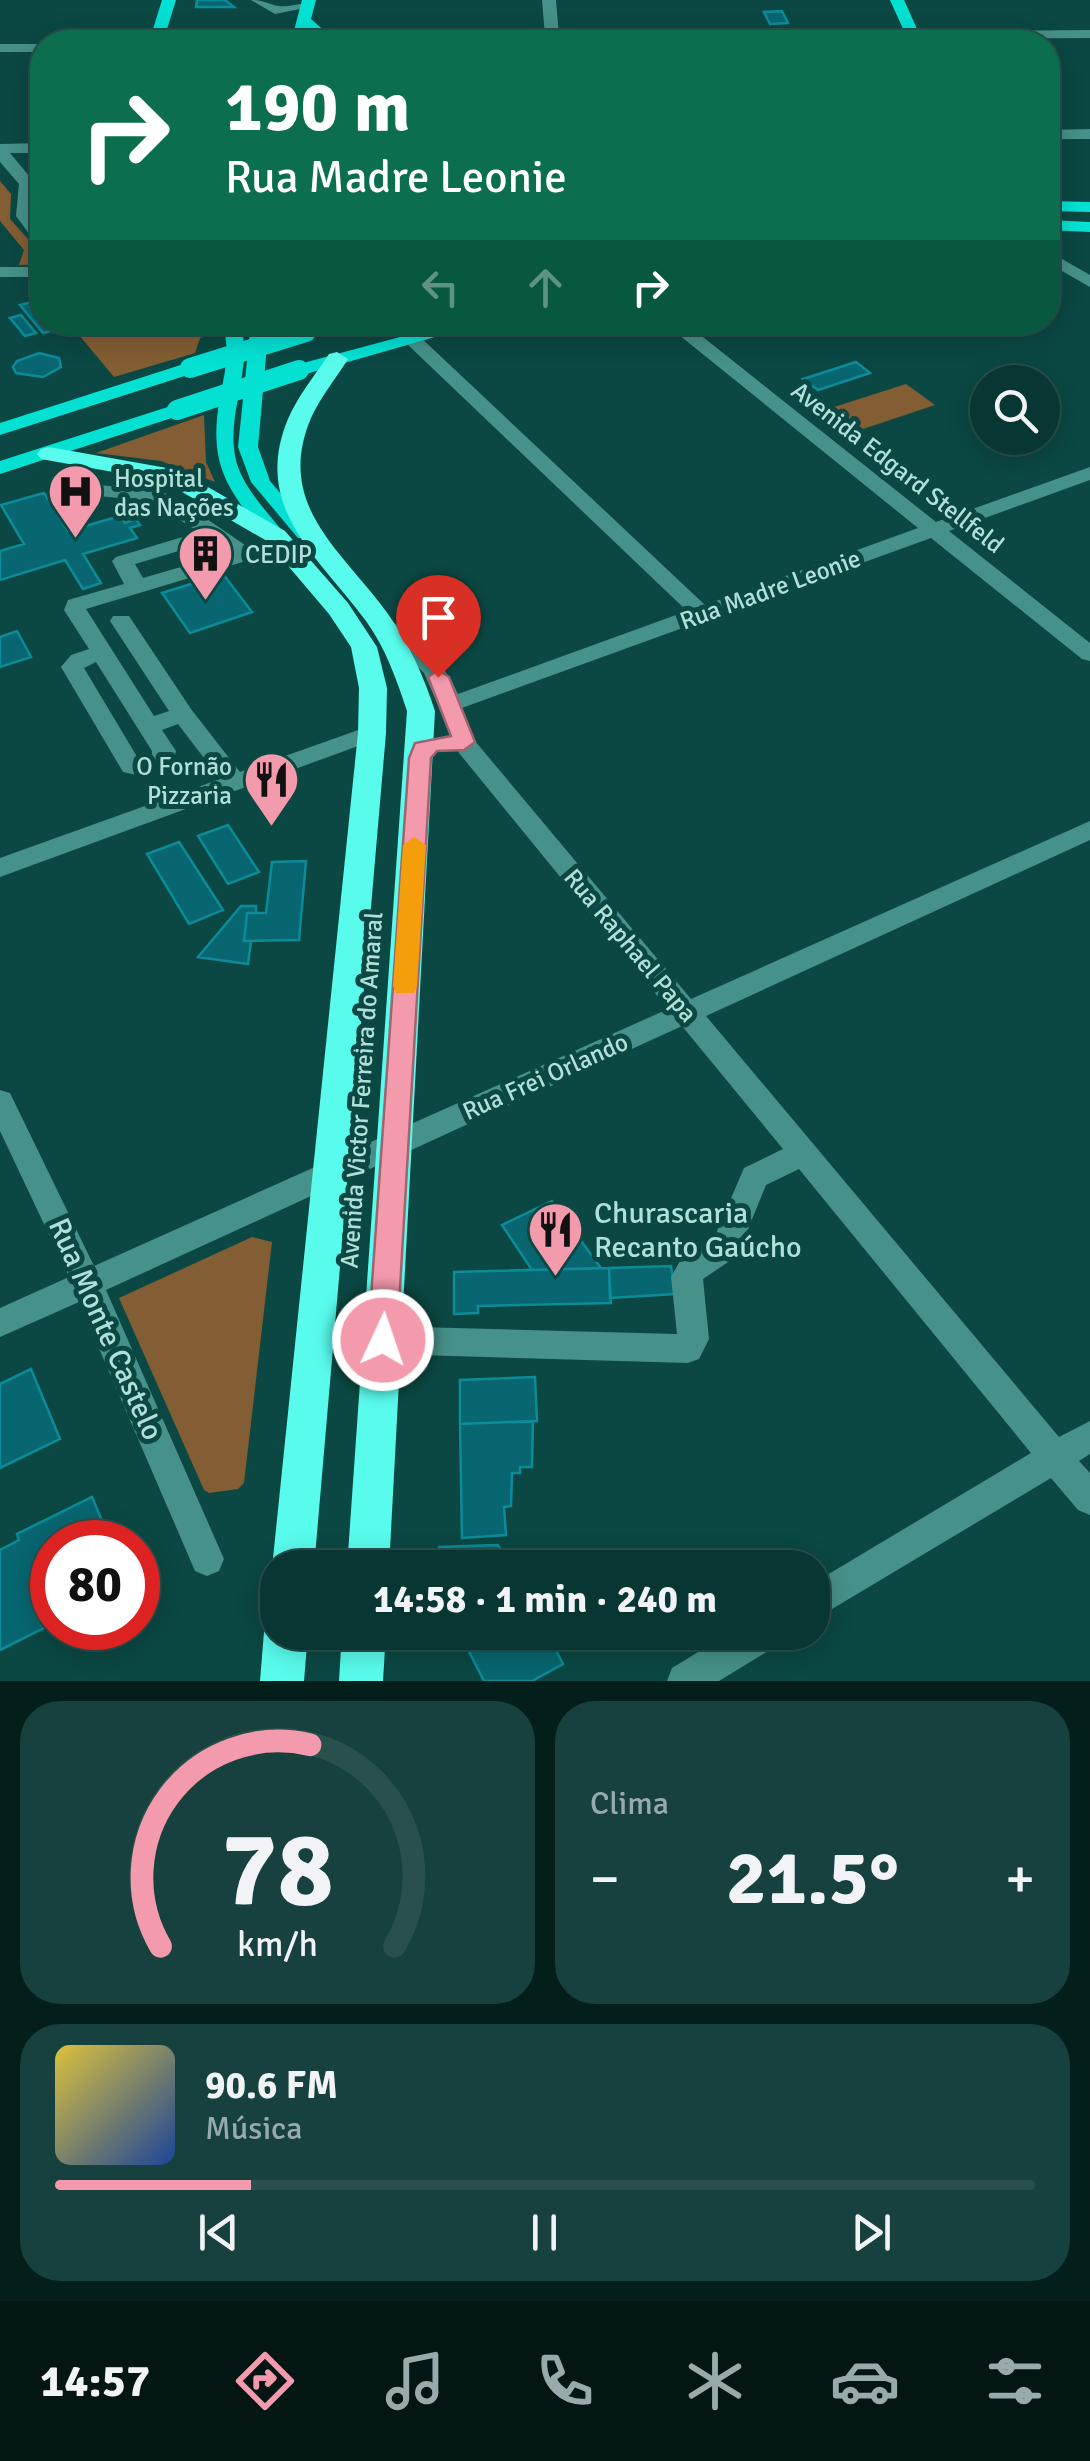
<!DOCTYPE html>
<html lang="pt">
<meta charset="utf-8">
<style>
body{margin:0;font-family:Signika,sans-serif;background:#16413e;color:#f1f3f6;height:100vh;display:flex;flex-direction:column;font-size:38px;white-space:nowrap}
*{box-sizing:border-box;margin:0}
p{font-size:32px;color:#98abac}
.icon{flex:none;width:55px;height:55px;fill:none;stroke:currentColor;stroke-width:2;stroke-linecap:round;stroke-linejoin:round}
.map{position:relative;height:1681px;overflow:hidden}
.sheet{display:flex;flex-direction:column;gap:20px;padding:20px;background:#041e1c;flex:1}
.sheet>*{flex:none}
.banner{position:absolute;left:30px;top:30px;width:1030px;height:305px;border-radius:40px;box-shadow:0 5px 25px #0003,0 0 0 2px #29504d;background:#0b6e4f;color:#fff;overflow:hidden}
.fabs{position:absolute;left:970px;top:365px;display:grid;gap:20px}
.fabs a{display:grid;place-items:center;width:90px;height:90px;border-radius:50%;background:#083632;box-shadow:0 5px 25px #0003,0 0 0 2px #29504d;font-size:50px}
.speed{position:absolute;left:30px;top:1520px;display:flex;gap:20px;font-size:50px;font-weight:700;text-align:center}
.speed>*{display:grid;place-content:center;width:130px;height:130px;border-radius:50%;background:#083632;box-shadow:0 5px 25px #0003,0 0 0 2px #29504d;line-height:1}
.speed .limit{border:15px solid #d22;background:#fff;color:#111}
.pin{position:absolute;display:grid;place-items:center;width:85px;height:85px;color:#fff;margin:-102px -42px;border-radius:50% 50% 50% 0;rotate:-45deg;box-shadow:0 0 10px #0007}
.pin .icon{rotate:45deg}
.me{position:absolute;width:110px;margin:-55px;rotate:3deg;stroke-linejoin:round;filter:drop-shadow(0 0 8px #0008)}
.turn{display:flex;align-items:center;gap:35px;height:210px;padding:0 30px;font-size:45px}
.turn .icon{width:130px;height:130px;stroke-width:2.5}
.turn b{display:block;font-size:70px;line-height:85px}
.lanes{display:flex;align-items:center;height:95px;padding:0 30px;background:#0003;justify-content:center;gap:50px;direction:ltr}
.lanes .off{opacity:.35}
.big{font-size:75px;font-weight:700;line-height:1.1}
.sheet .widget{flex:1;display:flex;flex-direction:column;justify-content:center;gap:15px;min-width:0;padding:0 35px;border-radius:40px;background:#16413e}
.sheet .dial{align-items:center;gap:0}
.dial svg{height:260px;overflow:visible;fill:none;stroke:#29504d;stroke-width:7;stroke-linecap:round;text-anchor:middle}
.dial text{fill:#f1f3f6;stroke:none}
.song{display:flex;align-items:center;gap:30px}
.cover{width:120px;height:120px;border-radius:15px;background:linear-gradient(135deg,hsl(50 70% 55%),hsl(220 70% 35%))}
.played{height:10px;border-radius:5px;background:linear-gradient(90deg,#f39aac 20%,#29504d 20%)}
.keys{display:flex;justify-content:space-around;direction:ltr}
.heat{display:flex;justify-content:space-between;align-items:center;font-size:55px;direction:ltr}
.sheet .tiles{flex:1;display:grid;gap:20px;grid-template-columns:1fr 1fr}
.widget:last-child{grid-column:span 2}
.trip{position:absolute;left:260px;top:1550px;width:570px;height:100px;border-radius:40px;background:#083632;box-shadow:0 5px 25px #0003,0 0 0 2px #29504d;font-weight:700;line-height:100px;text-align:center}
.menu{display:flex;height:160px;justify-content:space-around;align-items:center;background:#031614;color:#98abac}
.menu .icon{width:70px;height:70px}
.menu .current{color:#f39aac}
.menu b{font-size:45px;color:#f1f3f6}
.map>svg:first-child{display:block}
.green{fill:#835d33}
.building{fill:#076670;stroke:#0d8b98;stroke-width:2.5}
.lines{fill:none;stroke-linecap:round;stroke-linejoin:round}
.minor{fill:#469189;fill-rule:evenodd}
.major{fill:#04e1d3;fill-rule:evenodd}
.highway{fill:#59fbed;fill-rule:evenodd}
.major-bridge{stroke:#04e1d3;stroke-width:20}
.route{fill:#f39aac;stroke:#9e6470;stroke-width:2.5}
.slow{fill:#f59e0b}
.labels{text-anchor:middle;stroke-width:10;stroke-linejoin:round;paint-order:stroke}
.street-label{font-size:25px;fill:#b1e0da;stroke:#0b4843}
.poi-label{font-size:25px;fill:#b1e0da;stroke:#0b4843;text-anchor:start}
.near-poi-label{font-size:30px;fill:#b1e0da;stroke:#0b4843;text-anchor:start}
.near-street-label{font-size:30px;fill:#b1e0da;stroke:#0b4843}
</style>
<div class="map">
<svg width="1090" height="1681" viewBox="0 0 1090 1681">
<rect width="100%" height="100%" fill="#0b4843"/>
<path class="green" d="M0 181 11 194 10 219 37 249 42 250V264L19 265 24 250 0 221Z
M69 323H214L219 333 200 338 195 353 114 377Z
M906 384 935 405 860 430 831 408Z
M204 415 206 462 215 482 161 461 96 453Z
M252 1237 272 1242 244 1483 238 1489 209 1493 204 1490 119 1298Z"/>
<path class="building" d="M197 0H225L234 7H196Z
M782 11 788 23 770 24 764 12Z
M40 300 42 322H58L63 328 43 333 20 305Z
M21 315 36 333 25 336 10 318Z
M39 353 59 358 61 367 43 377 16 373 13 367 17 361Z
M856 362 870 373 818 390 803 379Z
M44 493 68 531 120 516 125 523 136 519 140 525 130 528 137 538 83 554 101 583 83 589 65 560 0 580V551L24 544 1 505Z
M223 574 252 612 190 633 162 593Z
M17 631 31 657 0 667V637Z
M228 825 259 872 228 884 198 836Z
M179 842 223 910 189 924 147 854Z
M306 861 299 940 244 941 247 913H266L272 862Z
M241 906H256V913H247L244 941H251L248 964 198 957Z
M552 1201 601 1268 532 1270 502 1225Z
M671 1266 675 1294 610 1298 609 1268Z
M609 1268 611 1303 478 1306V1313L454 1314V1272Z
M31 1369 60 1439 0 1468V1384Z
M535 1377 537 1421 460 1424V1380Z
M533 1421 532 1467H520V1473H512L511 1506 504 1507 506 1535 462 1538 460 1424Z
M92 1497 111 1542H52V1624L0 1650V1550L19 1540 17 1534Z
M498 1545 511 1568H439V1547Z
M459 1632H546L563 1664 532 1681H484Z"/>
<g class="lines">
<path class="minor" d="M251 0C263 0 268 4 278 6 292 8 302 0 315 6L275 14Z
M542 0H556L559 36 1090 30V38L415 42 422 38 545 36Z
M0 44H42V52H0Z
M1090 129V139H1048V130Z
M42 143V153H10L35 183 32 216 42 229V244L36 243 16 216 19 184 0 162V144Z
M1048 251 1090 275V287L1048 263Z
M0 267H42V277H0Z
M663 322H684L936 522 1090 467V480L949 531 1090 643V661L1082 659 931 538 462 708 475 741 691 999 1090 821V840L706 1016 1059 1437 1090 1421V1454L1079 1461 1090 1473V1515L1078 1510 1051 1478 812 1621V1584L1031 1453 799 1169 766 1185 737 1256 703 1279 709 1339 699 1359 688 1363 383 1354 372 1350 367 1340 372 1330 383 1326 677 1334 671 1277 680 1261 714 1238 744 1168 783 1149 682 1026 106 1290 224 1559 219 1571 207 1576 195 1571 79 1302 0 1337V1308L69 1277 0 1131V1090L10 1093 94 1266 668 1009 459 753 424 673 374 626 377 621C405 614 449 670 458 694L687 611 406 343V335H418L705 605 918 528Z
M96 485 153 489 173 496 248 547 282 538 292 544 289 548 86 609 154 716 169 711 110 621 113 616H129L191 709 240 772 364 728H380L384 733 380 738 0 877V858L220 779 178 724 162 730 176 751 172 767 141 776 123 772 61 667 71 655 89 649 64 610 68 600 124 584 112 561 116 557 199 532 150 501 89 495V487ZM212 541 229 553 143 578 135 564ZM96 662 152 751V756L139 760 84 668Z
M731 1632H783L778 1645 719 1681H667L672 1668Z"/>
<path class="major" d="M162 0H176L163 42H149Z
M302 0H316L311 19 337 42H322L308 31 305 42H291Z
M890 0H904L923 42H909Z
M1048 201 1090 202V212L1048 211Z
M1048 220 1090 222V232L1048 230Z
M222 322H240C255 370 223 417 237 464 246 492 269 513 286 536L283 540H269C225 487 207 463 221 392 226 368 230 347 222 322Z
M251 322H269L258 447 270 481 312 530 315 534 312 538H298L251 482 238 447Z
M318 322H347L306 337 297 332Z
M456 322H487L299 376 290 370 292 366Z
M190 362 199 368 197 372 0 435V423Z
M177 404 187 410 184 414 0 474V461Z"/>
<path class="highway" d="M337 352 348 359C336 378 320 398 311 418 274 506 343 551 388 614 410 645 423 675 435 711L389 1568H347L407 711C396 678 386 649 366 621 319 557 251 508 288 419 297 397 316 374 329 354Z
M49 447 178 470 285 531 348 603 377 647 387 688 386 733 314 1568H278V1581L272 1568 358 733 359 688 351 647 329 614 267 541 163 481 41 459 37 454 41 449Z
M278 1614V1632H308L304 1681H260L264 1632 271 1617Z
M342 1632H386L383 1681H339Z"/>
<path class="major-bridge" d="M190 368 306 332
M177 410 299 370"/>
</g>
<path class="route" d="M438 670 449 677 475 742 464 750 437 751 431 758 397 1340 393 1349 383 1353 372 1349 368 1340 409 758 415 743 451 736 428 677Z"/>
<path class="slow" d="M414 837 426 845 417 986 414 993H396L393 986 403 845Z"/>
<defs>
<symbol id="hospital-pin" viewBox="-11 -11 22 30"><path d="M0 17L-7.5 6A9.5 9.5 0 1 1 7.5 6Z" fill="#f39aac" stroke="#0b4843"/><path d="M-5-5h3v3.5h4V-5h3V5h-3V1.5h-4V5h-3Z" fill="#111"/></symbol>
<symbol id="building-pin" viewBox="-11 -11 22 30"><path d="M0 17L-7.5 6A9.5 9.5 0 1 1 7.5 6Z" fill="#f39aac" stroke="#0b4843"/><path d="M-4-6H4V6H1V3H-1V6H-4ZM-2.5-4.3h1.7v1.8h-1.7ZM.8-4.3h1.7v1.8H.8ZM-2.5-1h1.7V.8h-1.7ZM.8-1h1.7V.8H.8Z" fill="#111"/></symbol>
<symbol id="restaurant-pin" viewBox="-11 -11 22 30"><path d="M0 17L-7.5 6A9.5 9.5 0 1 1 7.5 6Z" fill="#f39aac" stroke="#0b4843"/><path d="M-5-6h1v4h1v-4h1v4h1v-4h1v5L-1.5 .5V6h-2V.5L-5-1ZM5-6V6H3V1.5H1.5Q1.5-4 5-6Z" fill="#111"/></symbol>
</defs>
<g fill-rule="evenodd">
<use href="#hospital-pin" x="44" y="460" width="63" height="86"/>
<use href="#building-pin" x="174" y="522" width="63" height="86"/>
<use href="#restaurant-pin" x="240" y="748" width="63" height="86"/>
<use href="#restaurant-pin" x="524" y="1198" width="63" height="86"/>
</g>
<g class="labels">
<g class="street-label">
<text transform="translate(898 467) rotate(38)" y="9">Avenida Edgard Stellfeld</text>
<text transform="translate(770 589) rotate(-20)" y="9">Rua Madre Leonie</text>
<text transform="translate(631 945) rotate(50)" y="9">Rua Raphael Papa</text>
<text transform="translate(545 1076) rotate(-24)" y="9">Rua Frei Orlando</text>
<text transform="translate(361 1090) rotate(-86)" y="9">Avenida Victor Ferreira do Amaral</text>
</g>
<g class="poi-label">
<text x="114" y="487">Hospital<tspan x="114" dy="29">das Nações</tspan></text>
<text x="245" y="563">CEDIP</text>
<text x="232" y="775" text-anchor="end">O Fornão<tspan x="232" dy="29">Pizzaria</tspan></text>
</g>
<g class="near-poi-label">
<text x="594" y="1223">Churascaria<tspan x="594" dy="34">Recanto Gaúcho</tspan></text>
</g>
<g class="near-street-label">
<text transform="translate(106 1329) rotate(66)" y="10">Rua Monte Castelo</text>
</g>
</g>
</svg>
<div class="fabs">
<a><svg class="icon" aria-label="search" viewBox="0 0 24 24"><circle cx="10" cy="10" r="6"/><path d="M15 15l6 6"/></svg></a>
</div>
<div class="speed"><div class="limit">80</div></div>
<div class="pin" style="left:438px;top:677px;background:#d93025"><svg class="icon" aria-label="arrive" viewBox="0 0 24 24"><path d="M6 21V4h12l-3 4 3 4H6"/></svg></div>
<svg class="me" style="left:383px;top:1340px" viewBox="-20 -20 40 40"><circle r="17" fill="#f39aac" stroke="#fff" stroke-width="3"/><path d="M0-11L8 9 0 5-8 9z" fill="#fff"/></svg>
<div class="trip">14:58 · 1 min · 240 m</div>
<div class="banner">
<div class="turn"><svg class="icon" aria-label="right" viewBox="0 0 24 24"><path d="M7 20v-9h11M14 6l5 5-5 5"/></svg><div><b>190 m</b>Rua Madre Leonie</div></div>
<div class="lanes"><svg class="icon off" aria-label="left" viewBox="0 0 24 24"><path d="M17 20v-9H6M10 6l-5 5 5 5"/></svg><svg class="icon off" aria-label="ahead" viewBox="0 0 24 24"><path d="M12 20V5M6 11l6-6 6 6"/></svg><svg class="icon" aria-label="right" viewBox="0 0 24 24"><path d="M7 20v-9h11M14 6l5 5-5 5"/></svg></div>
</div>
</div>
<section class="sheet">
<div class="tiles">
<div class="widget dial"><svg viewBox="0 0 100 80">
<path d="M14 69A42 42 0 1 1 86 69"/>
<path d="M14 69A42 42 0 0 1 60 7" stroke="#f39aac"/>
<text x="50" y="56" font-size="32" font-weight="700">78</text>
<text x="50" y="72" font-size="11">km/h</text>
</svg></div>
<div class="widget"><p>Clima</p>
<div class="heat"><a>−</a><b class="big">21.5°</b><a>+</a></div>
</div>
<div class="widget">
<div class="song"><i class="cover"></i><div><b>90.6 FM</b><p>Música</p></div></div>
<div class="played"></div>
<div class="keys"><svg class="icon" aria-label="previous" viewBox="0 0 24 24"><path d="M18 5L8 12l10 7zM5 5v14"/></svg><svg class="icon" aria-label="pause" viewBox="0 0 24 24"><path d="M8 5v14M16 5v14"/></svg><svg class="icon" aria-label="next" viewBox="0 0 24 24"><path d="M6 5l10 7-10 7zM19 5v14"/></svg></div>
</div>
</div>
</section>
<nav class="menu">
<b>14:57</b>
<svg class="icon current" aria-label="directions" viewBox="0 0 24 24"><path d="M12 3l9 9-9 9-9-9zM9 14v-3h6M13 9l2 2-2 2"/></svg>
<svg class="icon" aria-label="music" viewBox="0 0 24 24"><path d="M9 18V5l10-2v13"/><circle cx="6" cy="18" r="3"/><circle cx="16" cy="16" r="3"/></svg>
<svg class="icon" aria-label="phone" viewBox="0 0 24 24"><path d="M5 4h4l2 5-3 2q2 4 5 5l2-3 5 2v4C11 20 4 13 5 4z"/></svg>
<svg class="icon" aria-label="climate" viewBox="0 0 24 24"><path d="M12 3v18M4 7l16 10M4 17L20 7"/></svg>
<svg class="icon" aria-label="car" viewBox="0 0 24 24"><path d="M5 17H2v-5l4-1 3-4h7l3 4 3 1v5h-3M9 17h6M6 11h13"/><circle cx="7" cy="17" r="2"/><circle cx="17" cy="17" r="2"/></svg>
<svg class="icon" aria-label="filters" viewBox="0 0 24 24"><path d="M4 7h16M4 17h16"/><circle cx="9" cy="7" r="2"/><circle cx="15" cy="17" r="2"/></svg>
</nav>
